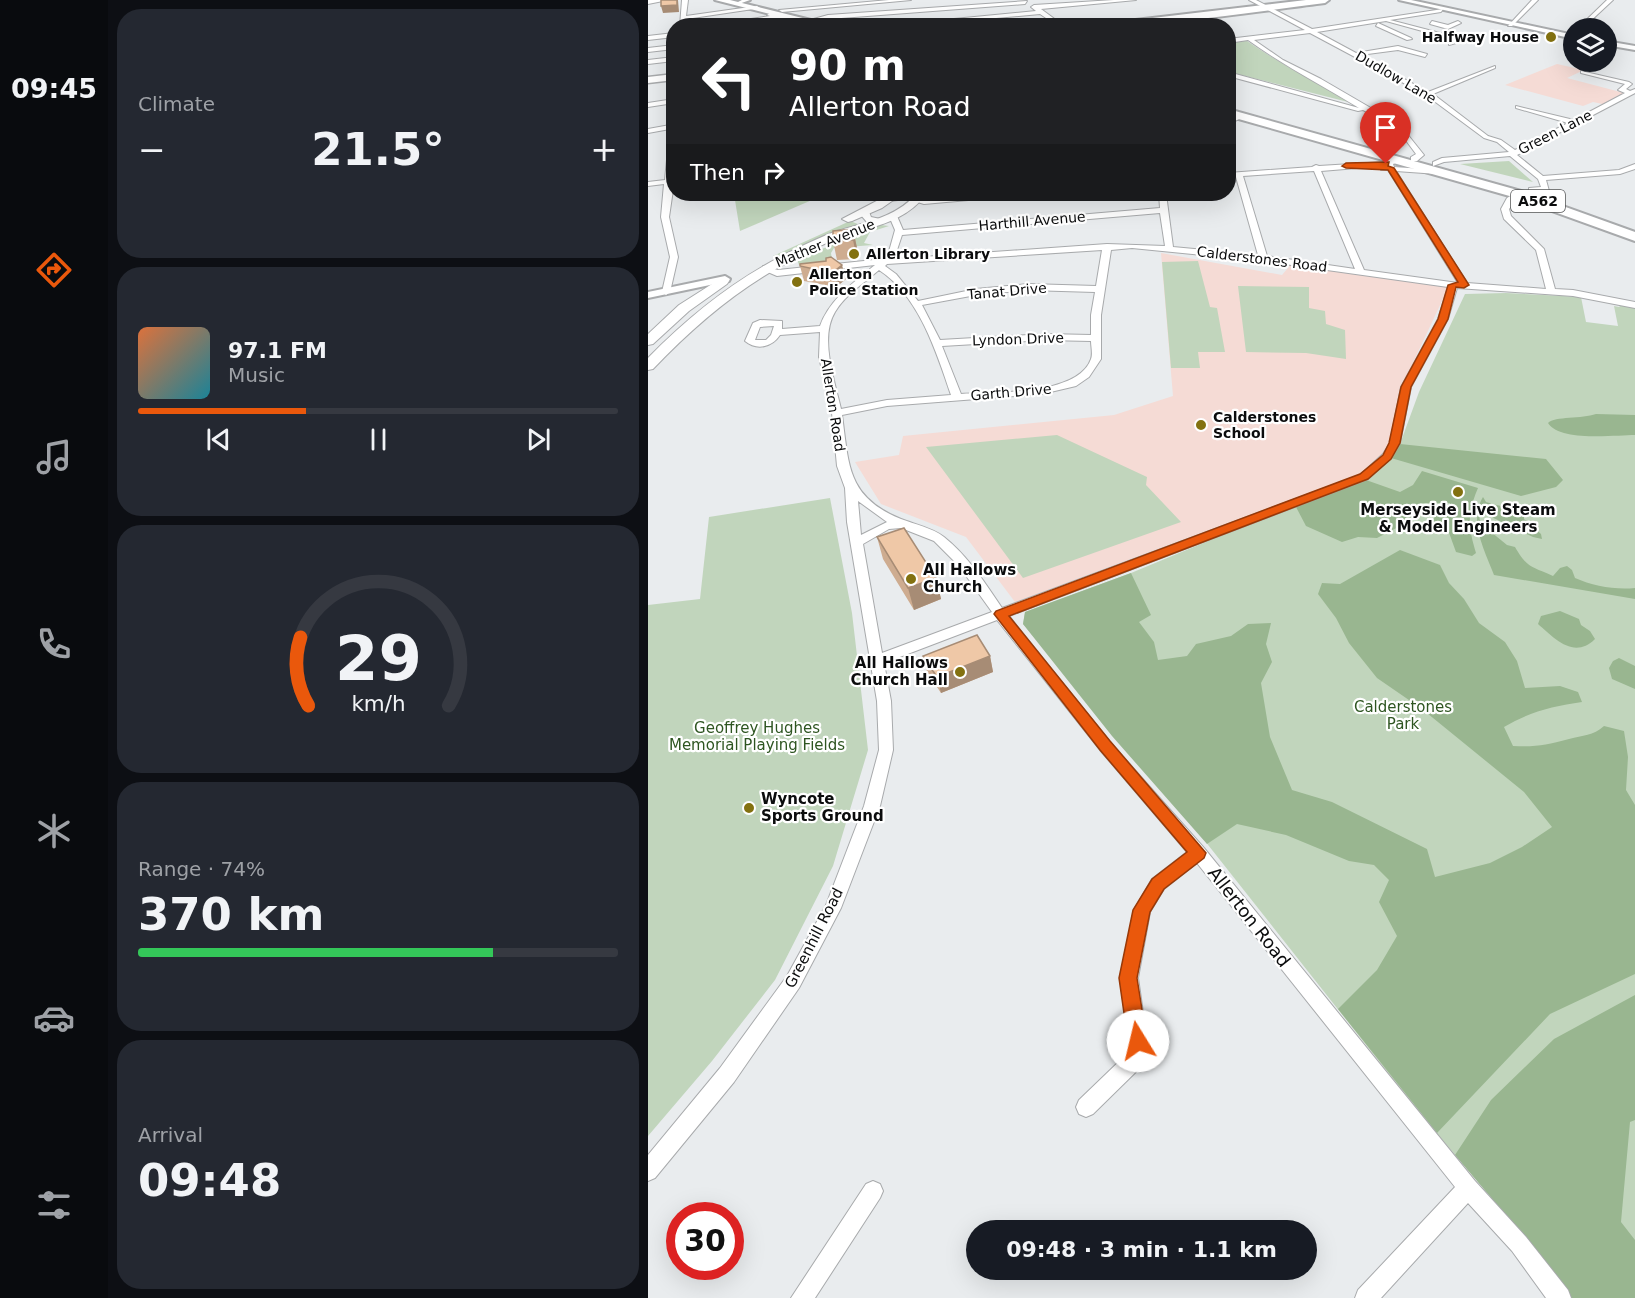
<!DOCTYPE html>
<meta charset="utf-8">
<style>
body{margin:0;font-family:"DejaVu Sans",sans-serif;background:#242831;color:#f1f3f6;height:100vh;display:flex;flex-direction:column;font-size:22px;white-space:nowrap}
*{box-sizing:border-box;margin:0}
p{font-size:20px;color:#9ea1a6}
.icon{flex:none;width:33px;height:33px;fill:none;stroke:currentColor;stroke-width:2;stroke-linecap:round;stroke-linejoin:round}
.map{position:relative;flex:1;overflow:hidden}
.sheet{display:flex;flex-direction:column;gap:9px;padding:9px;background:#0d0f14;width:540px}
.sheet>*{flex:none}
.top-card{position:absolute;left:18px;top:18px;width:570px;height:183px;border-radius:24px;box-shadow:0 6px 24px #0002;background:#202124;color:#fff;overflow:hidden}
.controls{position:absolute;left:915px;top:18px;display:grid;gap:12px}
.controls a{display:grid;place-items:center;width:54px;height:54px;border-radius:50%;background:#171b24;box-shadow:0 6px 24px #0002;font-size:30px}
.speed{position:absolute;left:18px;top:1202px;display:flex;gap:12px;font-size:30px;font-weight:700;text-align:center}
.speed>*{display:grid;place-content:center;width:78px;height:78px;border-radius:50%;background:#171b24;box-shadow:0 6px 24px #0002;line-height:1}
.speed .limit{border:9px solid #d22;background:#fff;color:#111}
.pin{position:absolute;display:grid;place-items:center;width:51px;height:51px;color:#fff;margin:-62px -26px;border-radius:50% 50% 50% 0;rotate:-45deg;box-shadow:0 0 6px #0007}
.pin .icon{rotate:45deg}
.me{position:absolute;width:66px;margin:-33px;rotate:351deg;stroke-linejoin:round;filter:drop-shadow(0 0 4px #0008)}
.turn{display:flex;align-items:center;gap:21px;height:126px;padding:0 24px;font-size:27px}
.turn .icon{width:78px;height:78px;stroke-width:2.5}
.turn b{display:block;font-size:42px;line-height:51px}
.then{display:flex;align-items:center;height:57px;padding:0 24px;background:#0003;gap:12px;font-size:22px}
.big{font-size:45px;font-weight:800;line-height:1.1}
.sheet .card{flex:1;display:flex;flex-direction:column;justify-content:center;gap:9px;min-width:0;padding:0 21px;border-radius:24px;background:#242831}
.sheet .dial{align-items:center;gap:0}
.dial svg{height:156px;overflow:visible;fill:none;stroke:#363941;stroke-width:7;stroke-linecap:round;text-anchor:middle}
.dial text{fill:#f1f3f6;stroke:none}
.song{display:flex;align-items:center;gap:18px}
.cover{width:72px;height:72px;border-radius:9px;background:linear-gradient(135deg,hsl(20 70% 55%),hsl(190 70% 35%))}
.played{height:6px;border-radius:3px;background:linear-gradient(90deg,#ea580c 35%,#363941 35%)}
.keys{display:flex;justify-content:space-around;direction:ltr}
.heat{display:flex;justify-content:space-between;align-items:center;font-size:33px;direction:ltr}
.charge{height:9px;border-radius:4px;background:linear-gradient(90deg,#34c759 74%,#363941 0)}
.trip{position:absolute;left:318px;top:1220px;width:351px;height:60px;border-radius:30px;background:#171b24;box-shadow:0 6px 24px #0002;font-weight:800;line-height:60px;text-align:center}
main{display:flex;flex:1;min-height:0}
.tabs{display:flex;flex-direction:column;width:108px;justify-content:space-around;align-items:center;background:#090b0e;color:#9ea1a6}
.tabs .icon{width:42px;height:42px}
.tabs .selected{color:#ea580c}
.tabs b{font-size:27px;color:#f1f3f6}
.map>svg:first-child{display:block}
.education{fill:#f5dbd5}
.green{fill:#c1d5bc}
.forest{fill:#99b690}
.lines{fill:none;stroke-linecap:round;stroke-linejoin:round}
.minor-casing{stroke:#a8aaac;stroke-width:2}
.tertiary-casing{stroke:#a8aaac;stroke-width:4}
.secondary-casing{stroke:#a8aaac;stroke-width:2}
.primary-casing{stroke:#a8aaac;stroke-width:3}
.trunk-casing{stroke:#a8aaac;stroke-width:4}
.minor{fill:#fff;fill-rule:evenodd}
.tertiary{fill:#fff;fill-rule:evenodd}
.secondary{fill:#fff;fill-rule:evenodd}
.primary{fill:#fff;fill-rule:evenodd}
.trunk{fill:#fff;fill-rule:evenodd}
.wall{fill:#ceac90}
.shaded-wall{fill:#a78c75}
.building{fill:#efc8a7;stroke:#a78c75;stroke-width:1.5}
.route{fill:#ea580c;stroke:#983908;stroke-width:1.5}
.poi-dot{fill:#837110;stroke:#fff;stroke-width:2}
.labels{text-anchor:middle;stroke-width:4.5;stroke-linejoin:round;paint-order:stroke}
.far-poi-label{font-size:14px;font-weight:bold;fill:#0b0c0d;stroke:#fff;text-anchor:start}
.far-street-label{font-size:14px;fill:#0b0c0d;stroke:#fff}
.shield{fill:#fff;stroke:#545556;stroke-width:1.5}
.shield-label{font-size:14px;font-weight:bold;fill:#0b0c0d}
.poi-label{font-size:15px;font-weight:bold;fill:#0b0c0d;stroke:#fff;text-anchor:start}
.park-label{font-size:15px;fill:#2e5521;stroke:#fff}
.street-label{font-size:15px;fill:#0b0c0d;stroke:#fff}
.near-street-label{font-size:18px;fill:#0b0c0d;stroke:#fff}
</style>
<main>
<nav class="tabs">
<b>09:45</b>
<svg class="icon selected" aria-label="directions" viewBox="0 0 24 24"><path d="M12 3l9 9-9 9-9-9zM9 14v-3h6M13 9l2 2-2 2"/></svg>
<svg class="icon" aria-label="music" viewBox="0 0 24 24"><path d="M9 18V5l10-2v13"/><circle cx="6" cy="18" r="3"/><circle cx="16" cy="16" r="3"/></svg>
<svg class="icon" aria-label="phone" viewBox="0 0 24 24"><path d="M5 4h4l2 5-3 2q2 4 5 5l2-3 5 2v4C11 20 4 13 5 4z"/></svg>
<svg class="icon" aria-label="climate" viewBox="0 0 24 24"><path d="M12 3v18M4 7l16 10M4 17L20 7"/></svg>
<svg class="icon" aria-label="car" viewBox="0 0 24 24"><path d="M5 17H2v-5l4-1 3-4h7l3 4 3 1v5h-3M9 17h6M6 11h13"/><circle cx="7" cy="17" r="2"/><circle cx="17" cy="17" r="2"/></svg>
<svg class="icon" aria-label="filters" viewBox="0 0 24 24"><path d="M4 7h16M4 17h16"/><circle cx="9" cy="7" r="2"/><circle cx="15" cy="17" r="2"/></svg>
</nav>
<section class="sheet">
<div class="card"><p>Climate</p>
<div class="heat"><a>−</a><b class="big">21.5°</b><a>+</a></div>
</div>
<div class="card">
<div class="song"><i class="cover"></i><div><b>97.1 FM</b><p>Music</p></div></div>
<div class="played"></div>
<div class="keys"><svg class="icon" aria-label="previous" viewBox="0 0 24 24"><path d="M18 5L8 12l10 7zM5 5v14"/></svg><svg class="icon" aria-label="pause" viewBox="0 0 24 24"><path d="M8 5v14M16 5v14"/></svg><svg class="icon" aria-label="next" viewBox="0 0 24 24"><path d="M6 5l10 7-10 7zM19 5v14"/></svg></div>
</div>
<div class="card dial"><svg viewBox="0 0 100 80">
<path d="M14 69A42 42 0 1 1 86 69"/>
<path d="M14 69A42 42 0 0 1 10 34" stroke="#ea580c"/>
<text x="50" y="56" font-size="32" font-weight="700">29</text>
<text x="50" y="72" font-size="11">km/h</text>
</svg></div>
<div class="card"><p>Range · 74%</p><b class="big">370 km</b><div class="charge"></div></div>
<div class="card"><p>Arrival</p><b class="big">09:48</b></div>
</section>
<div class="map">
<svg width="987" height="1298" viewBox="0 0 987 1298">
<rect width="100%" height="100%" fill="#e9ecee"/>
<path class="education" d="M909 64 936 70 919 78 980 94 959 105 945 102 935 106 857 85Z
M513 253 634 275 645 262 801 286 755 384 738 455 714 473 367 602 318 537 233 504 207 462 251 455 255 436 466 415 525 396Z"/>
<path class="green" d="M599 41C632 64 667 81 700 102L581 72V42Z
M861 161 885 182 812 164Z
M86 194H178L92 231Z
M202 221 210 224 135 256H125Z
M233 225 241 226 222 232 216 243 225 245 186 248 183 253 184 260 151 265 149 259Z
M550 261 562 307 569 308 577 352H550L552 368H523L514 262Z
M590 286 661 287V308L677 311 678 324 697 330 698 359 658 353 598 352Z
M858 293 933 297 938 322 970 326 966 306 971 307 974 304 987 307V1298L875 1235 775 1117 553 836 375 624 377 612 483 573 594 527 718 480 747 454 752 444 771 392 817 294Z
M409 435 499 477 498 485 533 522 375 578 278 447Z
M182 498 204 613 220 750 185 866 127 980 64 1061 0 1136V605L52 599 61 517Z"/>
<path class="forest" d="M948 414 987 415V435C967 435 912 442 900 423 907 416 934 419 948 414Z
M752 444 898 459 915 480 908 487 873 496 743 458Z
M774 471 830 488C819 514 820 526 828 553L824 556 808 552 800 530 786 528V516L803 511 802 503H772L768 518 729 538 710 537 694 542 658 526 648 507 718 480 752 492 765 485Z
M835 497 838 502C850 506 866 508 876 513V519L893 534 894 539 885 537 831 511 832 523 859 545 867 547C879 568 883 566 905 576L912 568 919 566 924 570 927 578C945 586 967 590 987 588V599L846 575C837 551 820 521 835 497Z
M752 550 792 565 801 583 816 599 831 623 857 642 869 661 877 688 912 686 930 692 934 702C905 706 881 712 856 727L865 746C890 747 898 745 921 739 935 735 945 736 956 726L976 731 980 757 978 790 987 805V974L902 1014 789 1133 690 1009 729 970 749 936 731 902 741 880 726 865 701 861 638 835 589 824 559 844 464 736 375 624 377 612 483 573 503 615 491 622 506 642 510 660 539 656 548 644 583 636 600 624 623 623 618 644 624 662 613 683 622 737 644 790 684 802 779 849 787 877 842 863 874 847 904 827 876 792 774 709 729 678 701 643 688 618 670 594 674 583 692 584Z
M912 611 931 619 933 625 942 631 947 639C926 660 906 638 890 624L893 616Z
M971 658 987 666V689L964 679 961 668 965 661Z
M987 995V1120L982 1122 973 1222 987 1240V1298H922L875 1235 807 1155 843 1100 906 1039Z"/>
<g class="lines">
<defs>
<path id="minor" d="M0 0H20L0 4Z
M34 0H40L38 16 109 6 112 8 38 19V26H32Z
M241 0H263L134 12 131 10Z
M466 0H488L393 9 416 26H410L392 14 260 26H234L388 11 383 7 386 5Z
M601 0H608L664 29 795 9 793 12 742 20 815 39V41L801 45V43L807 40 738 21 669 32 708 53 750 46 779 54 777 57 750 50 712 55 780 92 847 66V68L785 94 840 136 853 140 867 150 920 123 868 108V106L926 120 977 93 970 90 977 84 933 73V71L981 82 984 84 978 89 982 91 987 89V93L869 155 895 176 971 170 987 164V169L972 174 898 180 901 191 884 192H881V188L893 187 890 179 862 156 796 162 785 166V162L794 158 861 152 849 142 836 138 778 95 662 33 606 40 635 60 673 79 752 125 776 155 769 161H763V157L768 154 748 127 715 110 710 111 580 76V72L711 108C674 85 636 66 600 40L580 43V39L657 30Z
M884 0H890L864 26H860Z
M959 0H965L935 28H930Z
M379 1 377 4 180 19 165 22 162 20 180 15Z
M122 13 161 23 158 25 130 18 76 26H57L122 16 119 15Z
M784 21 800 25 810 21 813 23 800 29 782 24Z
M730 23 763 38 764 39 759 40 728 26Z
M26 33V37L0 40V36Z
M26 45V49L0 52V48Z
M26 57V61L0 64V60Z
M26 99V103L0 107V103Z
M593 115 598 116 580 124V119Z
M26 117V183L21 217 30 257 22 292 18 295 14 292 22 257 13 217 16 184 0 186V182L17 180 22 129 0 133V129L22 125 23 119Z
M751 158 755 160 745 164 746 167 790 170 794 172 790 174 748 171 819 283 898 289 888 250 856 219 853 209 859 198 869 192 873 194 861 209 863 216 896 249 907 289 925 290 987 302V308L925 296 809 288 800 319 763 387 752 443 743 458 720 479 361 616 462 742 556 848 827 1181 878 1237 920 1290 923 1298H898L864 1251 820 1203 733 1298H707L710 1290 807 1187 549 863 516 889 502 912 490 978 501 1054 499 1061 445 1114 438 1117 431 1114 428 1107 431 1100 482 1051 472 978 486 910 504 879 539 852 452 750 349 620 236 663 243 701 245 750 232 806 193 908 151 988 86 1082 7 1178 0 1181V1155L72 1068 139 976 178 905 216 806 231 750 229 701 199 522 197 488 189 466 184 413 171 357 172 332 132 335C124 347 109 351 97 341L105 323 112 320 134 321V329L172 326C182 299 205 283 227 265L129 276 115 270V266L130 270 235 259 240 255 247 230 241 216 245 214 249 216 255 230 512 208 511 194H518L525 247 610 255 588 177H580V173L664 167 668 165 671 166 736 162ZM733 166V170H740L810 283 716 270 673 171ZM666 171 707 269 619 256 595 176ZM512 213 517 246 459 244 246 259 254 235ZM484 248 615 261 800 287 790 319 753 387 742 443 735 454 712 475 354 608C337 583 320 556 296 537 285 528 266 524 253 519 199 497 201 466 194 415L239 406 394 394 428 386 441 377 453 359V315L463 250ZM454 250 448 286 380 284 328 289 270 301 248 274 237 266 239 264ZM231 270C271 296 288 351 303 395L239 400 193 409C187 382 171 338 187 312 197 295 216 283 231 270ZM380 290 447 292 443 315V335L397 334 292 340 274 305 328 295ZM126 326 123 335 118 340H107L112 327ZM397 340 443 341C443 346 445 354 443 359 430 396 345 392 313 394L294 346ZM210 501 239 522 213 535ZM253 528 286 541 311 566 344 612 234 653 215 544 241 529Z
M345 194H369L365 196 276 204 259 199 241 201 237 199 259 195 276 200Z
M214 209H220L223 217 237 220 233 222 218 221 212 214Z
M225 1181 232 1184 235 1191 232 1198 167 1298H143L218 1184Z"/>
<path id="tertiary" d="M94 0H102L88 5V3Z
M751 0H763L926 35V39Z
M958 41 987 46V50L958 45Z
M77 276 82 279 81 281 0 298V292Z"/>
<path id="secondary" d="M242 194H254L234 208 204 221 200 222 194 219Z
M268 194H278C257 224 219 227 186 240 168 247 150 257 133 266 84 293 43 329 5 369L0 370V358C44 313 91 276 148 249 160 243 173 237 186 232 214 223 248 218 268 194Z
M75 277 79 278 81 281 79 284 41 311 5 344 0 345V334L31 305Z"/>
<path id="primary" d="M26 74V80L0 83V77Z"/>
<path id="trunk" d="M67 0H82L187 26H169Z
M658 0H681L677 3C597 13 517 26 436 26Z
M580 109 873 191 987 232V241L865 197 580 116Z"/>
</defs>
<use href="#minor" class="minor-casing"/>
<use href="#tertiary" class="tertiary-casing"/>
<use href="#secondary" class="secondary-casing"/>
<use href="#primary" class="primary-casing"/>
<use href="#trunk" class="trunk-casing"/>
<use href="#minor" class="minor"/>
<use href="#tertiary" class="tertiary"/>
<use href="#secondary" class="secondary"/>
<use href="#primary" class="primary"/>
<use href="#trunk" class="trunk"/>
</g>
<path class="wall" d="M205 229 209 248V259L189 260 185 241Z
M178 261 198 279 188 287 156 281 152 266Z
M229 537 288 578 293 599 266 610 235 559Z
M275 656H342L345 672 293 693 279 672Z"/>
<path class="shaded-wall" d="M29 0H30L31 12 15 13 13 6Z
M205 229 209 248V259L205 240Z
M194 265 198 279 188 287 184 273Z
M288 578 293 599 266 610 260 588Z
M342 656 345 672 293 693 289 677Z"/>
<path class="building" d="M13 0H29V5L13 6Z
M205 229V240L185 241V231Z
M183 257 194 265 184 273 152 266V264L178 261V258Z
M256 528 288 578 260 588 229 537Z
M329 635 342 656 289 677 275 656Z"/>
<path class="route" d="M741 162 740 166 746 168 821 285 816 288 808 287 800 319 763 387 752 443 743 459 720 479 361 616 462 741 558 853 556 858 516 889 502 912 489 978 499 1041 496 1047 490 1050 483 1047 480 1041 471 978 485 910 504 879 539 852 452 750 346 614 348 611 712 474 735 455 741 443 753 387 790 319 800 285 810 282 740 170 698 168 694 166 698 163Z"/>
<g class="poi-dot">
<circle cx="903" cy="37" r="6"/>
<circle cx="206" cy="254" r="6"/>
<circle cx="149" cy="282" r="6"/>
<circle cx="553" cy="425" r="6"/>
<circle cx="810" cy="492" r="6"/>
<circle cx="263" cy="579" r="6"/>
<circle cx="312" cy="672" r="6"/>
<circle cx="101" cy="808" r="6"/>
</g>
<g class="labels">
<g class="far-poi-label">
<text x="891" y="42" text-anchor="end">Halfway House</text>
<text x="218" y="259">Allerton Library</text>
<text x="161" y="279">Allerton<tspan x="161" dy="16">Police Station</tspan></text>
<text x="565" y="422">Calderstones<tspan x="565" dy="16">School</tspan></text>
</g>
<g class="far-street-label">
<text transform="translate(748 77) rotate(30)" y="5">Dudlow Lane</text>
<text transform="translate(907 132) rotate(-27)" y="5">Green Lane</text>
<text transform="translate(384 221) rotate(-5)" y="5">Harthill Avenue</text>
<text transform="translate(177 243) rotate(-22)" y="5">Mather Avenue</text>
<text transform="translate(614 259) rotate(7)" y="5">Calderstones Road</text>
<text transform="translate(359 291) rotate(-5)" y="5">Tanat Drive</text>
<text transform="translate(370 339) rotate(-2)" y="5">Lyndon Drive</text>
<text transform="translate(363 392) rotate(-5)" y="5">Garth Drive</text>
<text transform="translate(185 405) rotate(81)" y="5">Allerton Road</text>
</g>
<rect class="shield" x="863" y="190" width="54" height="22" rx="4.5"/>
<g class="shield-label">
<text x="890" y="206">A562</text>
</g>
<g class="poi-label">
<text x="810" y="515" text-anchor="middle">Merseyside Live Steam<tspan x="810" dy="17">&amp; Model Engineers</tspan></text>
<text x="275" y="575">All Hallows<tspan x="275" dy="17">Church</tspan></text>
<text x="300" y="668" text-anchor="end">All Hallows<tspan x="300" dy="17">Church Hall</tspan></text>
<text x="113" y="804">Wyncote<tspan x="113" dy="17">Sports Ground</tspan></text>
</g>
<g class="park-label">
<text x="755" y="712">Calderstones<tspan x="755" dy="17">Park</tspan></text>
<text x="109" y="733">Geoffrey Hughes<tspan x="109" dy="17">Memorial Playing Fields</tspan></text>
</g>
<g class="street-label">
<text transform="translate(166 938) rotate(-63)" y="5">Greenhill Road</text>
</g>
<g class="near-street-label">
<text transform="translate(601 917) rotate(52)" y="6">Allerton Road</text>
</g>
</g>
</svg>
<div class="controls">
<a><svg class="icon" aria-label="layers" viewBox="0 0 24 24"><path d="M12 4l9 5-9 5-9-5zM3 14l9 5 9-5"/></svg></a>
</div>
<div class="speed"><div class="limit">30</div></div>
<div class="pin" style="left:738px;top:164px;background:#d93025"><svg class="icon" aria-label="arrive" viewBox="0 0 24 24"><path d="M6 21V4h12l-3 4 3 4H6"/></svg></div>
<svg class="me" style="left:490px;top:1041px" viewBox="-20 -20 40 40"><circle r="19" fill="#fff"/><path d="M0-13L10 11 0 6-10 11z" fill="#ea580c"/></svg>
<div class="trip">09:48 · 3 min · 1.1 km</div>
<div class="top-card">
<div class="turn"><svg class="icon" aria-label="left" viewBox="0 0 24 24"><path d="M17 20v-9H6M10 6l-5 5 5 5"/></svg><div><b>90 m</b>Allerton Road</div></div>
<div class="then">Then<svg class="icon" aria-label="right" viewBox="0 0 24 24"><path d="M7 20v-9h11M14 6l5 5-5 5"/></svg></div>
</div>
</div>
</main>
